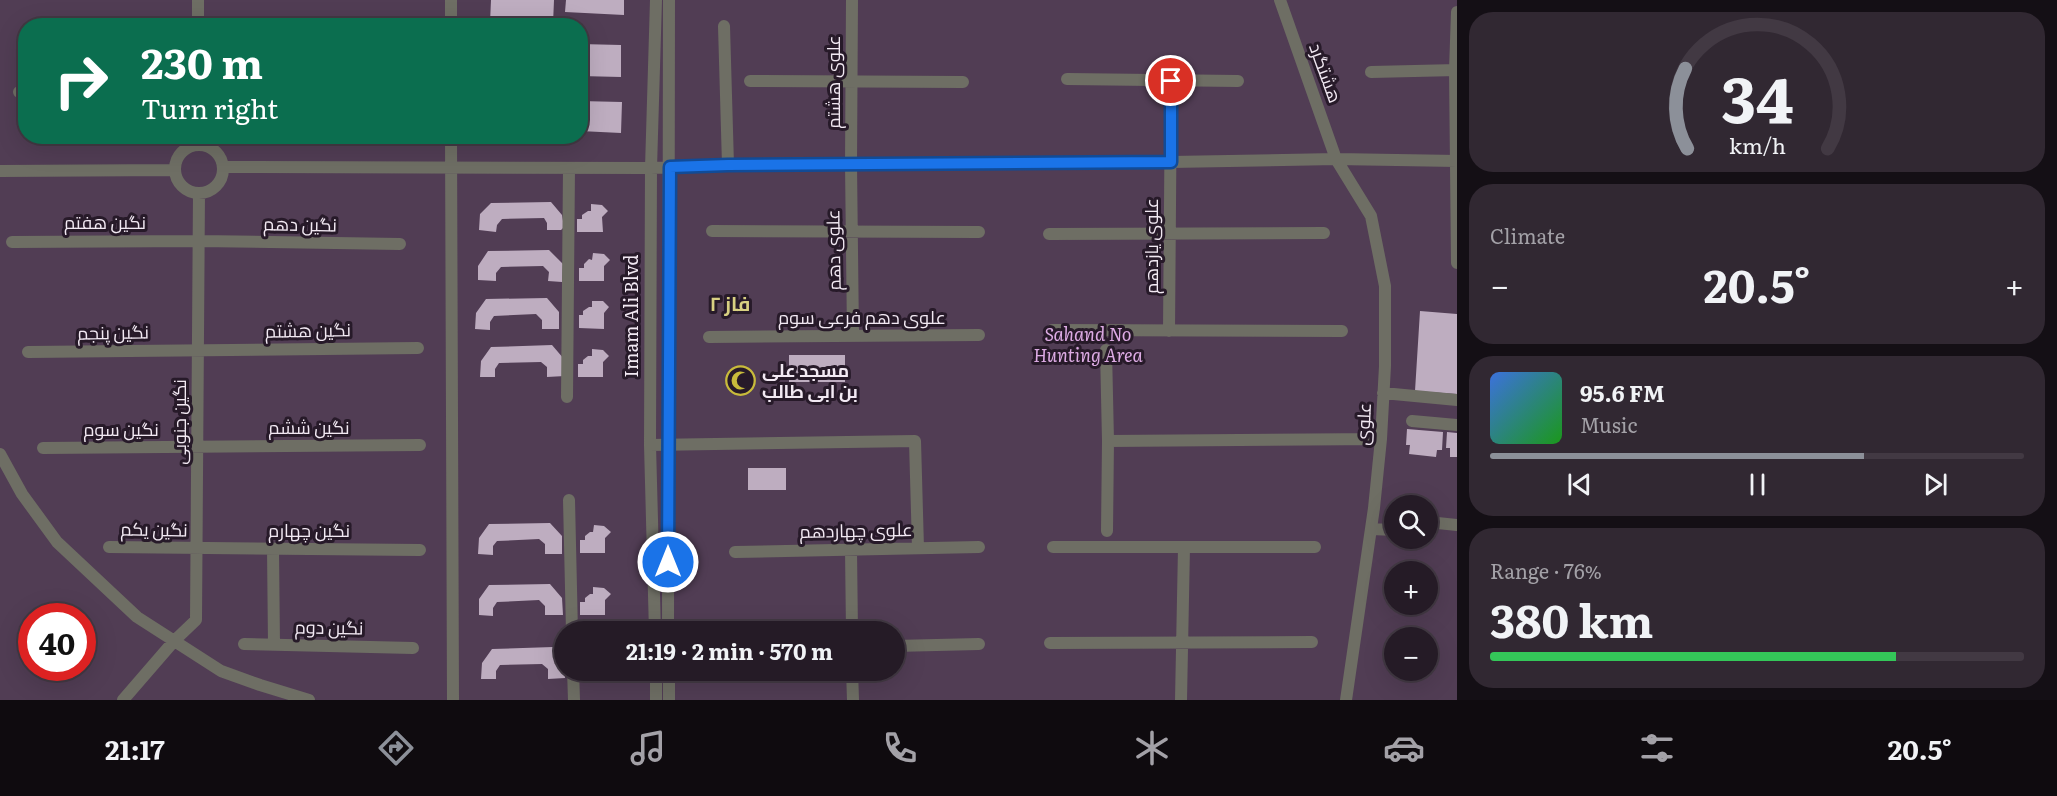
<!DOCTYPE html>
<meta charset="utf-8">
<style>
body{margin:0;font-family:Literata,Cairo,serif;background:#312832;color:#f1f3f6;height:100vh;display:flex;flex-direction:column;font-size:22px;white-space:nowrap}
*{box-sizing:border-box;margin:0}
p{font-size:20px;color:#a3a1a7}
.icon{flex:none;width:33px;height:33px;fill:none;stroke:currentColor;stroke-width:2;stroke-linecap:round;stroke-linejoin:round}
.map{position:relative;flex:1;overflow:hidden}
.side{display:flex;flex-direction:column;gap:12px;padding:12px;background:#140f15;width:600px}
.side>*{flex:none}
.hud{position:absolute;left:18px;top:18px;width:570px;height:126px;border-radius:24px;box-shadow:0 6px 24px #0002,0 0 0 2px #423943;background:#0b6e4f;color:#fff;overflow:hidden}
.fabs{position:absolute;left:1384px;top:495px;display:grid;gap:12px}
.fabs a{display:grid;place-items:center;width:54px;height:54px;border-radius:50%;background:#251b26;box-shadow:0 6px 24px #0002,0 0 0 2px #423943;font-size:30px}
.speed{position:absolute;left:18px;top:603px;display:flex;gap:12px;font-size:30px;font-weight:700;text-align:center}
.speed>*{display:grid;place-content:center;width:78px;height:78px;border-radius:50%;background:#251b26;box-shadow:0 6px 24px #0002,0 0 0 2px #423943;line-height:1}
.speed .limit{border:9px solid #d22;background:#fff;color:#111}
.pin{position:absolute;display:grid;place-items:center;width:51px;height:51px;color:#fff;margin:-26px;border:3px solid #fff;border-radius:50%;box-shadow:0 2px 6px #0007}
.me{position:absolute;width:66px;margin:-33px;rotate:0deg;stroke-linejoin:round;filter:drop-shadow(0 0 4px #0008)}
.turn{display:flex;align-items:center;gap:21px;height:126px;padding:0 24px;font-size:27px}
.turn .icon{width:78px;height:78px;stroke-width:2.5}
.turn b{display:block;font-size:42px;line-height:51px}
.big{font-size:45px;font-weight:700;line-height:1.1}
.side .card{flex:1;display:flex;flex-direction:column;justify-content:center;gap:9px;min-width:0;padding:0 21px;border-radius:24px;background:#312832}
.side .dial{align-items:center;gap:0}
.dial svg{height:156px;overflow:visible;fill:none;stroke:#423943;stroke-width:7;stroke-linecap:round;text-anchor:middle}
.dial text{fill:#f1f3f6;stroke:none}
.song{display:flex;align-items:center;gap:18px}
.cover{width:72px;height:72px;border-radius:9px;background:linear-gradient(135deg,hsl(220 70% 55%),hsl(120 70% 35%))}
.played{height:6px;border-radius:3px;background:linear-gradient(90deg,#8c9099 70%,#423943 70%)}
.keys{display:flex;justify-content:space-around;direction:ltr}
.heat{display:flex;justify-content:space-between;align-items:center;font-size:33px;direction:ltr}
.charge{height:9px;border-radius:4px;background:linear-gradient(90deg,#34c759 76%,#423943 0)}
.trip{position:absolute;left:554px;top:621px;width:351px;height:60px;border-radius:30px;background:#251b26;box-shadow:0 6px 24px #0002,0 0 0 2px #423943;font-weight:700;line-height:60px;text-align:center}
.menu{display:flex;height:96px;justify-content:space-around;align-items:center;background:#0f0b0f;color:#a3a1a7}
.menu .icon{width:42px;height:42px}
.menu .on{color:#8c9099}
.menu b{font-size:27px;color:#f1f3f6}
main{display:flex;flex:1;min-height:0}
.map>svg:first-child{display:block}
.green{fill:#513d54;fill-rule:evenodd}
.building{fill:#beadc0}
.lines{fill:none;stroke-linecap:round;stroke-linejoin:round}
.minor{stroke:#6e6e64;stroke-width:12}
.route-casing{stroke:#114b97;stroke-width:15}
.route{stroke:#1a73e8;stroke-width:10}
.labels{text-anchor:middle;stroke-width:6;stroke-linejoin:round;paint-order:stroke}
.street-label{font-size:18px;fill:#f2e9f3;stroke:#271a29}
.park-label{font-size:18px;font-style:italic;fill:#ddabe4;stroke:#271a29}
.poi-label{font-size:18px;font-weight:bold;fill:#f2e9f3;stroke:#271a29;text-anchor:start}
.neighbourhood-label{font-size:20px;font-weight:bold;fill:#d8d082;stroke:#271a29}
</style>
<main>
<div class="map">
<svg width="1457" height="700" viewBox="0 0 1457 700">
<rect width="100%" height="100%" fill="#312433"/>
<path class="green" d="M0 0H1457V700H0ZM26 26H580V136H26ZM1395 506H1428V538H1395ZM1395 572H1428V604H1395ZM32 616H82V668H32ZM564 632H894V670H564ZM1395 638H1428V670H1395Z"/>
<path class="building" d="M491 0H554L553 24 490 23Z
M566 0H624V15L565 12Z
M580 44 621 45V77L580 76Z
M580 101 622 102 621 133 580 131Z
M551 202 562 215 564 227 561 230H547V223L544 218 502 219 497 225 496 232 479 230 480 214 491 203Z
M591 204 602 205 608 211 602 217 603 232H577V219H582V215L588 211H591Z
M549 250 563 264 562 282 548 281 549 272 543 266 501 267 496 273V281L478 280V266L488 251Z
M593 253 604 254 610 260 604 266V281H579V268H584V264L589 259 592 260Z
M547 298 559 312V329H542V320L536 314 494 316 490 322V330L475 329 476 313 486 299Z
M592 301H603L609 307 604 313V329L579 328V315H583V311L589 307H592Z
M1420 311 1457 314V394L1415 391Z
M552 345 564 359 565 376 547 377V367L541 362 499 363 495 369V377H480L481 361 491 347Z
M592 349 603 350 609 356 603 362V377H578V364H583V360L588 356H592Z
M789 355H845V382H789Z
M1407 429 1443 432 1442 450H1437L1436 457 1409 454 1410 445H1406Z
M1447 432 1457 433V457H1450V448H1446Z
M748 468H786V490H748Z
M550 523 562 536V554H545V544L539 539 497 541 493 546V555L478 554 479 538 489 524Z
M594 525 604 526 611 532 605 538V553H580V540H585V536L590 532H593Z
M550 584 562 598 563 615H545V606L539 600 497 602 493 608V616L479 615V599L489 585Z
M593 587 604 588 611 594 605 600V615H580V602H585V598L590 594H593Z
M553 647 564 660 565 678 548 679V669L542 664 500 665 496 671V679H481L482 663 492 649Z
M580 670H605V675H580Z"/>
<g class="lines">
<path class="minor" d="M198 0V26
M852 0 851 164 853 336
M1280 0 1336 159 1371 216 1385 286V366L1381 439 1374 508 1346 700
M451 26V0
M724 26 728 165
M1371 72 1457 70
M1067 79 1238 81
M750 81 963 82
M19 92H26
M451 136 453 700
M175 169a24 24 0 1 1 48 0a24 24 0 1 1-48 0Z
M223 167 651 168 728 165 1171 162 1336 159 1457 161
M0 171 174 170
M712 231 979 232
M1049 234 1324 233
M12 242 199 241 400 244
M1457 263 1455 70 1457 12
M1052 330 1342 331
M1169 331 1171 81
M709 337 979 335
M1106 350 1108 441 1107 531
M28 352 418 348
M1383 393 1457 400
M567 397 569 168
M1412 421 1457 425
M1108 441 1381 439
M650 445 915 441 918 548
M43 448 420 445
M0 454 22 494 57 542 137 617 221 671 260 685 309 700
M569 500 572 632
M1428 522 1457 525
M1371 529 1395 530
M109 547 420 550
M1053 547H1315
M273 549 274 645
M851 550 852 632
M735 552 979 547
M655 632 650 445 651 168 656 0
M668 632 669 0
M1050 643 1312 642
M244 644 413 648
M894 646 979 644
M573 670 574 700
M669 670V700
M852 670 853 700
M123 700 174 641 196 620 199 193
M656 700V670
M1181 700 1184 547"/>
</g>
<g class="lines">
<defs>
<path id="route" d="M668 562 670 167 728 165 1171 162V81"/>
</defs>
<use href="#route" class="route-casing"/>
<use href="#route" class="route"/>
</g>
<defs>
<symbol id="mosque-ring" viewBox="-11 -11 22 22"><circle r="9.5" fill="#271a29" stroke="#c8bb3b" stroke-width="1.5"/><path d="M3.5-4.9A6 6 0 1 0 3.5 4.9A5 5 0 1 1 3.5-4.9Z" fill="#c8bb3b"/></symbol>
</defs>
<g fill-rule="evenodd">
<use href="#mosque-ring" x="724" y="364" width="33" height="33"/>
</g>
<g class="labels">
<g class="street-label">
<text transform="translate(1325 73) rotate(70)" y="6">هشتگرد</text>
<text transform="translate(834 82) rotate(-90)" y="6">علوی هشتم</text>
<text x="105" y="229">نگین هفتم</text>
<text transform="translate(300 225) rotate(1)" y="6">نگین دهم</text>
<text transform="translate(1152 246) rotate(-90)" y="6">علوی یازدهم</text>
<text transform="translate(834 250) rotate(-91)" y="6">علوی دهم</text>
<text transform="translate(632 316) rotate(-90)" y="6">Imam Ali Blvd</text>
<text x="862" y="324">علوی دهم فرعی سوم</text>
<text transform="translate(308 331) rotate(-1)" y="6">نگین هشتم</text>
<text transform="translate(113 333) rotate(-1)" y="6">نگین پنجم</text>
<text transform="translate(180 422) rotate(-90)" y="6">نگین جنوبی</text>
<text transform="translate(1364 424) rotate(-87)" y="6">علوی</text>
<text x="309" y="434">نگین ششم</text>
<text x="121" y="436">نگین سوم</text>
<text transform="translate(154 530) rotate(1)" y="6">نگین یکم</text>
<text x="309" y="537">نگین چهارم</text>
<text transform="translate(856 531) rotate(-1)" y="6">علوی چهاردهم</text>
<text transform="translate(329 628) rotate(1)" y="6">نگین دوم</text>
</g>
<g class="park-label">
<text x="1088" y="341">Sahand No<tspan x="1088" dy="21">Hunting Area</tspan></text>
</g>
<g class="poi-label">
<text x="762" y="377">مسجد علی<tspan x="762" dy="21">بن ابی طالب</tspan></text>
</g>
<g class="neighbourhood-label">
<text x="730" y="311">فاز ۲</text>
</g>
</g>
</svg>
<div class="fabs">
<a><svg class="icon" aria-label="search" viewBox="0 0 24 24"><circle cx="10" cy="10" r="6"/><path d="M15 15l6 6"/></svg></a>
<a>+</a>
<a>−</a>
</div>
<div class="speed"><div class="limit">40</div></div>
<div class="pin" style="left:1171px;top:81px;background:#d93025"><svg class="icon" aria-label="arrive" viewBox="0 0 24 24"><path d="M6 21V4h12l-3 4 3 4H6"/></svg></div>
<svg class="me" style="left:668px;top:562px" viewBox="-20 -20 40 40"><circle r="17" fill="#1a73e8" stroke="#fff" stroke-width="3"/><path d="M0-11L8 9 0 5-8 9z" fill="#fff"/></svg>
<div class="trip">21:19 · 2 min · 570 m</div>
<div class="hud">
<div class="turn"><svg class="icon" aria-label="right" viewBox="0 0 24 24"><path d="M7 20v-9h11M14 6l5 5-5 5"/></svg><div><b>230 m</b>Turn right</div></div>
</div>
</div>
<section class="side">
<div class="card dial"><svg viewBox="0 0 100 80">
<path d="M14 69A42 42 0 1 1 86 69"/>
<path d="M14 69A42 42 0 0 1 13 28" stroke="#8c9099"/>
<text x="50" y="56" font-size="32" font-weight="700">34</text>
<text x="50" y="72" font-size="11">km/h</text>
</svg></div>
<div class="card"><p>Climate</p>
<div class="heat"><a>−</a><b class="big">20.5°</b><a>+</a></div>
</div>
<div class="card">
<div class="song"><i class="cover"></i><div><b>95.6 FM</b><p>Music</p></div></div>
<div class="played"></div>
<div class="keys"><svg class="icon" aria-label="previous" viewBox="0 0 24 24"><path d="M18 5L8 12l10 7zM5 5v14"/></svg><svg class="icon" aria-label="pause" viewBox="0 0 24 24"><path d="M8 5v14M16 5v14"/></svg><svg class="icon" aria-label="next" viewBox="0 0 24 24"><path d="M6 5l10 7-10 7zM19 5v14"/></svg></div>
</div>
<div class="card"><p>Range · 76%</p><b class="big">380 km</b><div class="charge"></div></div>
</section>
</main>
<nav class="menu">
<b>21:17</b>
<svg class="icon on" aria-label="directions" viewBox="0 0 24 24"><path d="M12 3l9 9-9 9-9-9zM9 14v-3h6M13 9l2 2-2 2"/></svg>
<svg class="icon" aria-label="music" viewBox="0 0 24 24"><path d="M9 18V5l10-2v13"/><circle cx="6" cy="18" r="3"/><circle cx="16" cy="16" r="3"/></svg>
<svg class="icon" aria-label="phone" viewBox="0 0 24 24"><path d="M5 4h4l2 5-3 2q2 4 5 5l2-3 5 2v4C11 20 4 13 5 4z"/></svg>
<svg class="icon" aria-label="climate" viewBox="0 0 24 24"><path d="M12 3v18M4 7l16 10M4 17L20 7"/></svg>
<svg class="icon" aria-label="car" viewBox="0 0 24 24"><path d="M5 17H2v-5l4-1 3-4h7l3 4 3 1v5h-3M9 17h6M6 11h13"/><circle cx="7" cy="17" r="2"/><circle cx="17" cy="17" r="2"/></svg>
<svg class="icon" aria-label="filters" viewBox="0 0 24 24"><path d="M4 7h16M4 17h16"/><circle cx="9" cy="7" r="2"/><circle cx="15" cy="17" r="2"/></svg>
<b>20.5°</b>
</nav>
